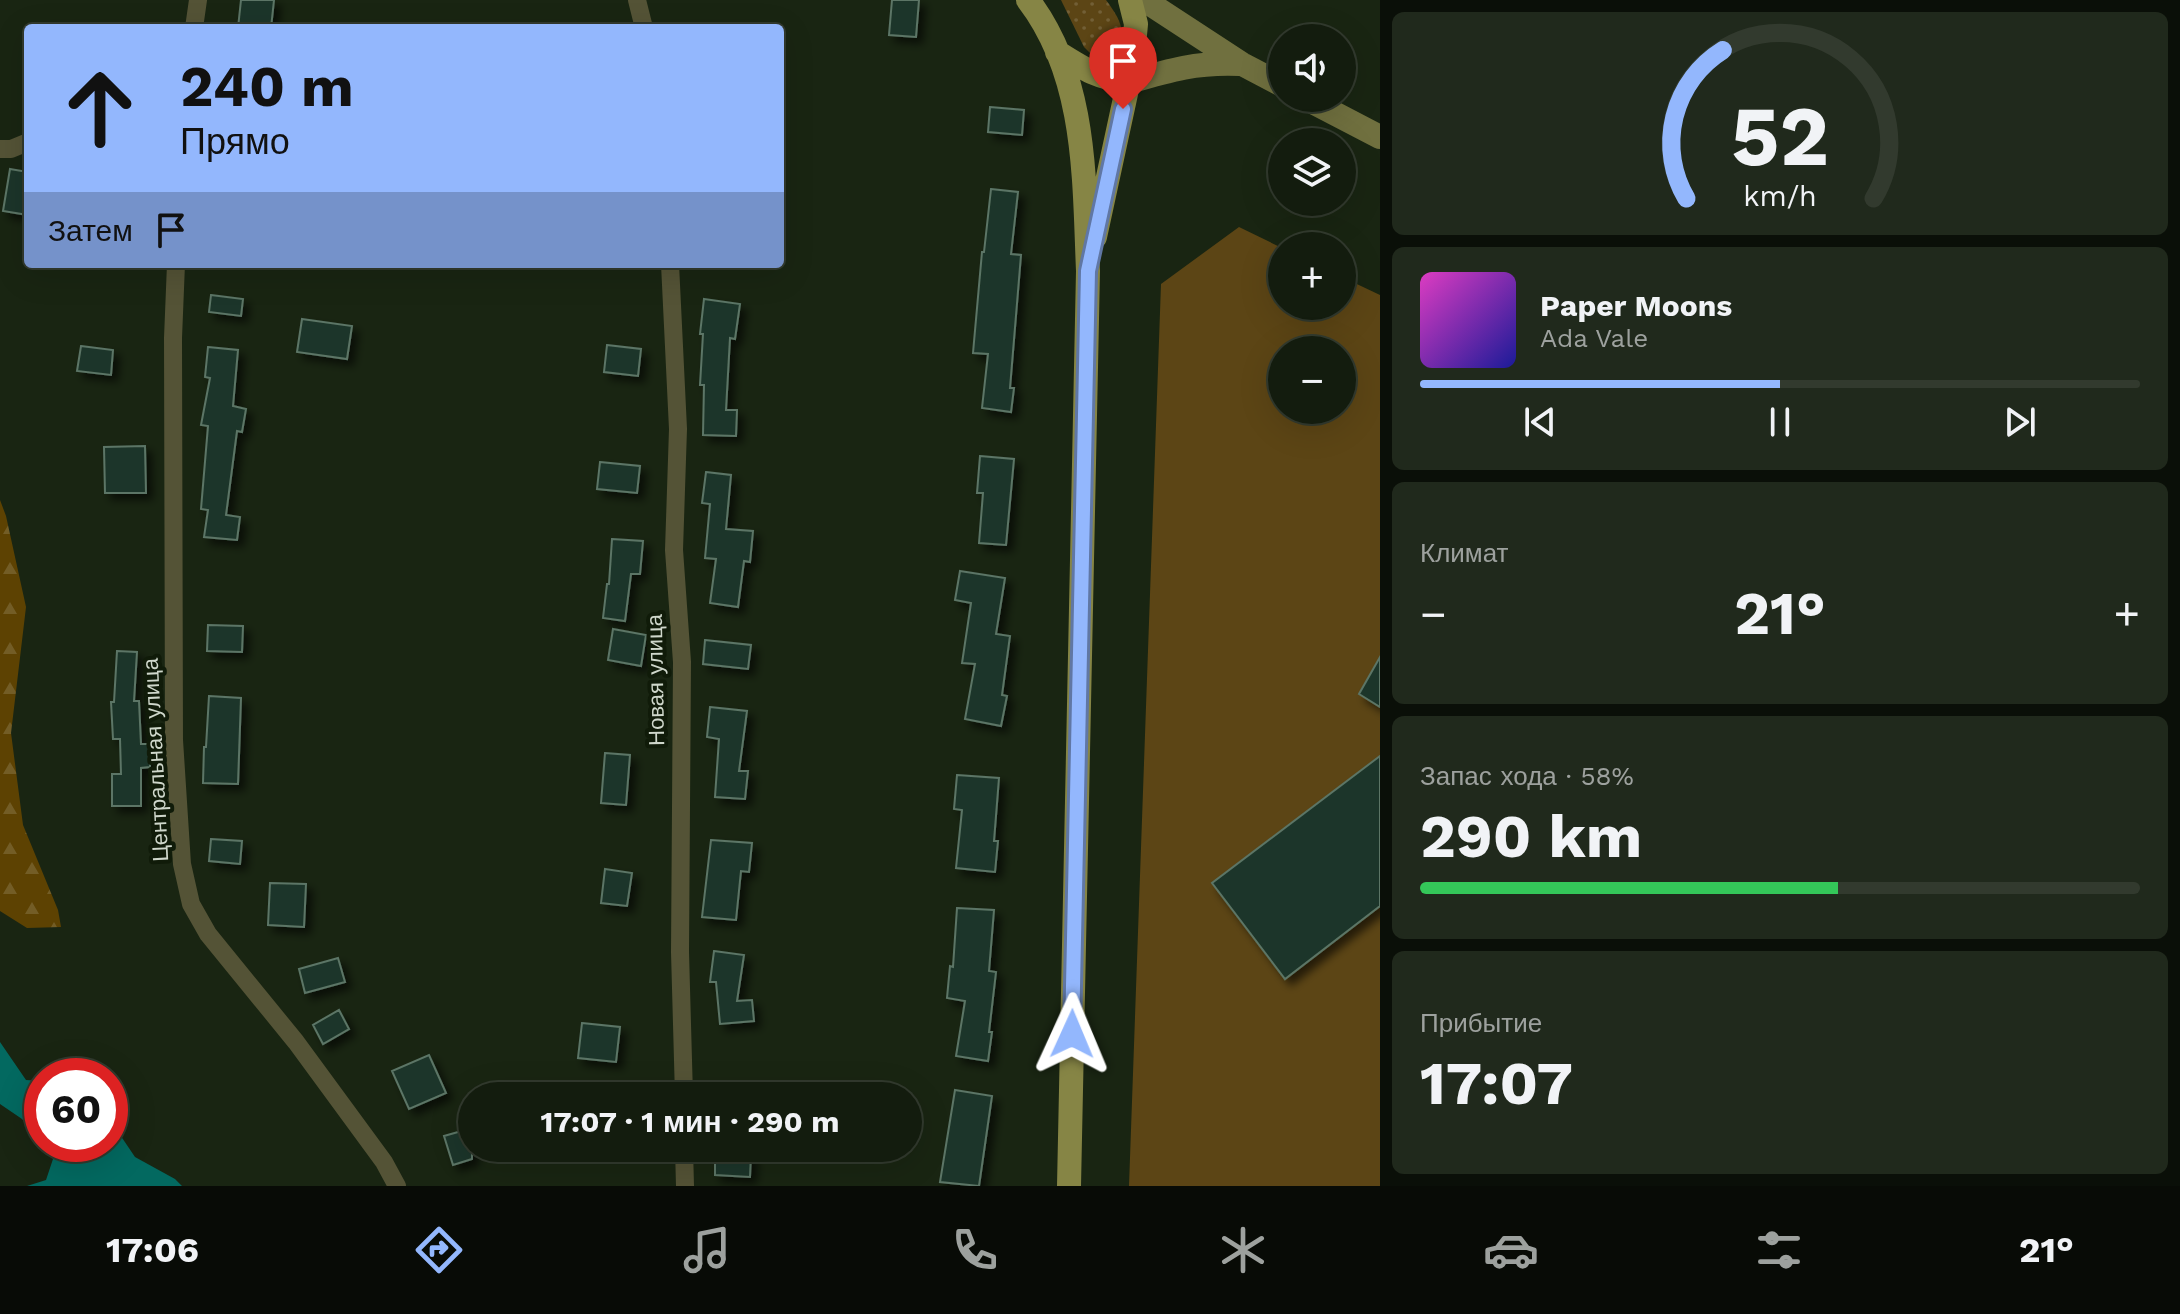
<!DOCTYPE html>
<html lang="ru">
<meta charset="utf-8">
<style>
body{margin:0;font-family:"Work Sans",sans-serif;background:#20291c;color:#f1f3f6;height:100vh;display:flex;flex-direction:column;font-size:30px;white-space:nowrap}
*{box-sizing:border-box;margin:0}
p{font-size:26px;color:#9da19e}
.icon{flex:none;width:44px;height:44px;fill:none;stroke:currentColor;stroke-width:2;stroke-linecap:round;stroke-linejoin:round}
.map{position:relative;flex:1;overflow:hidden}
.side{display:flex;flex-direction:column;gap:12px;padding:12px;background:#0a0f08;width:800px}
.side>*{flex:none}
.hud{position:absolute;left:24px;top:24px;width:760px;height:244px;border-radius:8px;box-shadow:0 8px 32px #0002,0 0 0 2px #323a2e;background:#93b7fd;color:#111;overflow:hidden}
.tools{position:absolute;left:1268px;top:24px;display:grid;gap:16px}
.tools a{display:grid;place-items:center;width:88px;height:88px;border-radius:50%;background:#131c0e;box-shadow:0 8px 32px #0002,0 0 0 2px #323a2e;font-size:40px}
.speed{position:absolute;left:24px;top:1058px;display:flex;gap:16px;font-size:40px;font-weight:700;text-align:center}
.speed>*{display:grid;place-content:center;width:104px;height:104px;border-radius:50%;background:#131c0e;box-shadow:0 8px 32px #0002,0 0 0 2px #323a2e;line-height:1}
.speed .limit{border:12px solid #d22;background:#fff;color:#111}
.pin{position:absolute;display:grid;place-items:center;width:68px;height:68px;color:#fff;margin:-82px -34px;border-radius:50% 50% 50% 0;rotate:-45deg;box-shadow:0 0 8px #0007}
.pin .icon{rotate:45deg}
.me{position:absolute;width:88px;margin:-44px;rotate:1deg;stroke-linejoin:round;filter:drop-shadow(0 0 6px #0008)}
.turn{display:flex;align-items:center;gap:28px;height:168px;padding:0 24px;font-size:36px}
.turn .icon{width:104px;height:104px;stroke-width:2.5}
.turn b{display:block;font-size:56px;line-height:68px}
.then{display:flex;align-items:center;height:76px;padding:0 24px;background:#0003;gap:16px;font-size:30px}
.big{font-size:60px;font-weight:700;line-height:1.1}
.side .tile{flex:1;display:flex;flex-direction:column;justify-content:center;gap:12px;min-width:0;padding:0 28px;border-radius:12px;background:#20291c}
.side .dial{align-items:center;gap:0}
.dial svg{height:208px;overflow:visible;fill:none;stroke:#323a2e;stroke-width:7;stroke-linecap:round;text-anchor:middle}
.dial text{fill:#f1f3f6;stroke:none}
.song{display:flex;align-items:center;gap:24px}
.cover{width:96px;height:96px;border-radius:12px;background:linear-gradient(135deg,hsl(310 70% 55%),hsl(240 70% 35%))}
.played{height:8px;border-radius:4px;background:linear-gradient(90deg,#93b7fd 50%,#323a2e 50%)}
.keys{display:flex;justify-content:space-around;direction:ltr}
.heat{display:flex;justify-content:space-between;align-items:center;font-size:44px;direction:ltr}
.charge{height:12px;border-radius:6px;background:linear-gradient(90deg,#34c759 58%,#323a2e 0)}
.trip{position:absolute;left:458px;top:1082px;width:464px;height:80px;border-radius:40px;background:#131c0e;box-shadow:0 8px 32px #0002,0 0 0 2px #323a2e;font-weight:700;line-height:80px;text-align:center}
.tabs{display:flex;height:128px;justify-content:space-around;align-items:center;background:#080b06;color:#9da19e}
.tabs .icon{width:56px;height:56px}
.tabs .selected{color:#93b7fd}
.tabs b{font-size:36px;color:#f1f3f6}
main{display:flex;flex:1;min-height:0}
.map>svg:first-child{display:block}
.grass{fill:url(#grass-dots)}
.forest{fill:url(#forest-firs)}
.pitch{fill:#5c4515;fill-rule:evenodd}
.water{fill:#036960}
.building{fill:#1e3629;stroke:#5b7566;stroke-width:2;filter:url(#shadow)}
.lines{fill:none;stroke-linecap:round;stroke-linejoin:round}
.street{stroke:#545336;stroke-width:18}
.secondary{stroke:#70703f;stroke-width:24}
.primary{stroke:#868545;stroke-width:24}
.route-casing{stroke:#6077a4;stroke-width:20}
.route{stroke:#93b7fd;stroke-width:14}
.labels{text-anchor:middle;stroke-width:8;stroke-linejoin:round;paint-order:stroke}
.street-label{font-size:22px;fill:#cfd7cb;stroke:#101b09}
</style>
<main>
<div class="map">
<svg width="1380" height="1186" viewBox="0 0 1380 1186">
<defs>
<pattern id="grass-dots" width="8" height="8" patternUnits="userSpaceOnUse" patternTransform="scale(2)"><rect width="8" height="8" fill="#5c4515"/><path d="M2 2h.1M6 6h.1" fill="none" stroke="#725f36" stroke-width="1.8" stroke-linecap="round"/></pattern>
<pattern id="forest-firs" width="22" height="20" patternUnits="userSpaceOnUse" patternTransform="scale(2)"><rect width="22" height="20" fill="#5d4202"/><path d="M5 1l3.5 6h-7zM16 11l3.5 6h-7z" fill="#735d26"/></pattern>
<filter id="shadow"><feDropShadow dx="6" dy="6" stdDeviation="4" flood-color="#0009"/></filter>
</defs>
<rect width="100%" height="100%" fill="#192512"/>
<path class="grass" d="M1061 0H1106C1123 23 1124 29 1120 57L1102 65 1084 47Z"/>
<path class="forest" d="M0 500 6 516 26 607 11 733 23 825 58 910 61 927 27 928 0 911Z"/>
<path class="pitch" d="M1239 227 1282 248V306H1342V277L1380 295V1186H1129L1161 284ZM1282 350H1342V410H1282Z"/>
<path class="water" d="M0 1042 26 1080 42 1081V1144H110V1120L135 1157 175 1179 182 1186H27L46 1180 53 1159 22 1119 0 1104Z"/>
<path class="building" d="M241 0H274L271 28H238Z
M892 0H919L916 37 889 35Z
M990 107 1024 110 1022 135 988 132Z
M10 169 28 172V215L3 211Z
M991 189 1018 192 1011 254 1021 255 1010 388H1014L1011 412 982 408 988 354 973 353 982 252H984Z
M211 295 243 299 241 316 209 312Z
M704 299 740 304 735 339 730 338 726 410H737L736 436 703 435 704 385H700L703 334H700Z
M302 319 352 326 347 359 297 352Z
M607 345 641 349 638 376 604 372Z
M81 346 113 350 111 375 77 371Z
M208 347 238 350 233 406 246 409 242 432 237 431 226 515 240 517 237 540 204 537 208 510 201 509 208 426 201 425 210 378 205 377Z
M145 446 146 493H105L104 447Z
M980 456 1014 459 1006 545 979 543 983 493H977Z
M600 462 640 466 637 493 597 489Z
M706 472 731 475 726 529 753 531 750 562 744 561 738 607 710 603 716 559 705 558 710 504 702 503Z
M612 539 643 541 640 574H631L625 621 603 618 607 584H609Z
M960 571 1005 578 996 634 1010 636 1002 695 1007 696 1001 726 965 719 975 664 962 663 971 603 955 600Z
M208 625 243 626 242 652 207 651Z
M613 629 646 635 641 666 608 660Z
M705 640 751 645 748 669 703 664Z
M117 651 137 652 134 701H139L141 744H150V767L141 768V806H112V774H121L120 739H113L111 702H114Z
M1380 657V707L1359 694Z
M209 696 241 698 238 784 203 783 204 747H206Z
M710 707 747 711 739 771H748L745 799 715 797 719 739 707 737Z
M605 753 630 755 626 805 601 803Z
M1380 756V906L1285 979 1212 883Z
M957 775 999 778 994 841H998L995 872 956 868 962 810 954 809Z
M211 839 242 841 240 864 209 861Z
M711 840 752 843 749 872 741 871 736 920 702 917Z
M605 869 632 873 627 906 601 903Z
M270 883 306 884 304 927 268 925Z
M957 908 994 910 989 971 996 972 989 1032H992L988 1061 956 1056 965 1001 947 998 950 966 953 967Z
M714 951 744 955 737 1001 752 1000 754 1021 720 1024 716 982H710Z
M338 958 345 982 305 993 299 969Z
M339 1010 349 1029 323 1044 313 1025Z
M582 1023 620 1027 616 1062 578 1058Z
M429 1055 446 1093 409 1109 392 1071Z
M955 1090 992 1096 979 1186 940 1182Z
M472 1128V1159L453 1165 444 1136Z
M715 1152 751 1154 750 1177 715 1175Z"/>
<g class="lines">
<path class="street" d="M637 0 644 28
M194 28 198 0
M0 149H11L28 142
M176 264 173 338 174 740 182 864 191 904 208 934 296 1042 384 1162 397 1186
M670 264 678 429 674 550 682 662 680 952 684 1096
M684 1148 685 1186"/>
<path class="secondary" d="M1144 0 1242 64 1282 85
M1129 82C1170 70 1197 62 1240 64
M1305 98 1380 137"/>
<path class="primary" d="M1028 0C1087 77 1084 179 1088 271L1069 1186
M1057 52C1084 69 1097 78 1129 82
M1095 237 1132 66 1136 24 1130 0"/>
</g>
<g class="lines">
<defs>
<path id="route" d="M1072 1034 1088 271 1123 109"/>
</defs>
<use href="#route" class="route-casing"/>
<use href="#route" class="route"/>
</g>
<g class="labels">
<g class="street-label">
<text transform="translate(655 680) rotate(-91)" y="8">Новая улица</text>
<text transform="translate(155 760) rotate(-93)" y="8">Центральная улица</text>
</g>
</g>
</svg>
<div class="tools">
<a><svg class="icon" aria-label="sound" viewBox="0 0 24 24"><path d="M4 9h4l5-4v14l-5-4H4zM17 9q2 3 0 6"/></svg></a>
<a><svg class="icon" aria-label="layers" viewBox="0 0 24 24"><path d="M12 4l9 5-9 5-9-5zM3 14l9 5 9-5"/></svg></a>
<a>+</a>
<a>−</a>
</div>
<div class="speed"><div class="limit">60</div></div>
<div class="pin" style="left:1123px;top:109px;background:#d93025"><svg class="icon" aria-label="arrive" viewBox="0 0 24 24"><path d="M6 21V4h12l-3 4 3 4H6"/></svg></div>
<svg class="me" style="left:1072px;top:1034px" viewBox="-20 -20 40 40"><path d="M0-17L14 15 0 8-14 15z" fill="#93b7fd" stroke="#fff" stroke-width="4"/></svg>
<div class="trip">17:07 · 1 мин · 290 m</div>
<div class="hud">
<div class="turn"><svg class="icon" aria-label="ahead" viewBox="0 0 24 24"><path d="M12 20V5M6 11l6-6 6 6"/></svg><div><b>240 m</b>Прямо</div></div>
<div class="then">Затем<svg class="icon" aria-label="arrive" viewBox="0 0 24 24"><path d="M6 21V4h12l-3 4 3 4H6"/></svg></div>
</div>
</div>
<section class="side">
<div class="tile dial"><svg viewBox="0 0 100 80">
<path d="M14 69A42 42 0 1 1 86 69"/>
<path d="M14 69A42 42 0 0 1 28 12" stroke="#93b7fd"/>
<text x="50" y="56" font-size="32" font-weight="700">52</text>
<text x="50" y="72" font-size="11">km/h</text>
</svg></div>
<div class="tile">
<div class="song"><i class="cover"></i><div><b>Paper Moons</b><p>Ada Vale</p></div></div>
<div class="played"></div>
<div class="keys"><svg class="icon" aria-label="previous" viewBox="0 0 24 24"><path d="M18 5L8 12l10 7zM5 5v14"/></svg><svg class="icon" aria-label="pause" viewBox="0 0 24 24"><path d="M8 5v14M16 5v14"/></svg><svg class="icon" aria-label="next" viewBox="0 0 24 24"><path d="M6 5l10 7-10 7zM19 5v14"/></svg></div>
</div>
<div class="tile"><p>Климат</p>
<div class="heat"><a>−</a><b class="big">21°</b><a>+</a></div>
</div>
<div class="tile"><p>Запас хода · 58%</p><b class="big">290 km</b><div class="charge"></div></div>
<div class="tile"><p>Прибытие</p><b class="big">17:07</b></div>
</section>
</main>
<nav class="tabs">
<b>17:06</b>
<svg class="icon selected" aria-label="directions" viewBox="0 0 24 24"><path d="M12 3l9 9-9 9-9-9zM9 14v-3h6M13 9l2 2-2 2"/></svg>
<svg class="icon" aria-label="music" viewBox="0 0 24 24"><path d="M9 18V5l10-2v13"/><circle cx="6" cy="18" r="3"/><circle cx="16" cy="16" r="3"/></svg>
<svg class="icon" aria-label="phone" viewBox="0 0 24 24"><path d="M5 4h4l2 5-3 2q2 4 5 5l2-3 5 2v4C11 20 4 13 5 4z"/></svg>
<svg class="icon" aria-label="climate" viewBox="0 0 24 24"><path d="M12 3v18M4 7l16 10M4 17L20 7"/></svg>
<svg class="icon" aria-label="car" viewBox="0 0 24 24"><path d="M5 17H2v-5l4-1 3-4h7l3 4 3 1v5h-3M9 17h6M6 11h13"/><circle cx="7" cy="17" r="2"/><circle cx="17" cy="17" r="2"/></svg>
<svg class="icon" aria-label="filters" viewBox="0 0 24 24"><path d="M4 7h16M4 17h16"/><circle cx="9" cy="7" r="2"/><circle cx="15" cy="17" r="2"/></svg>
<b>21°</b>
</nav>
